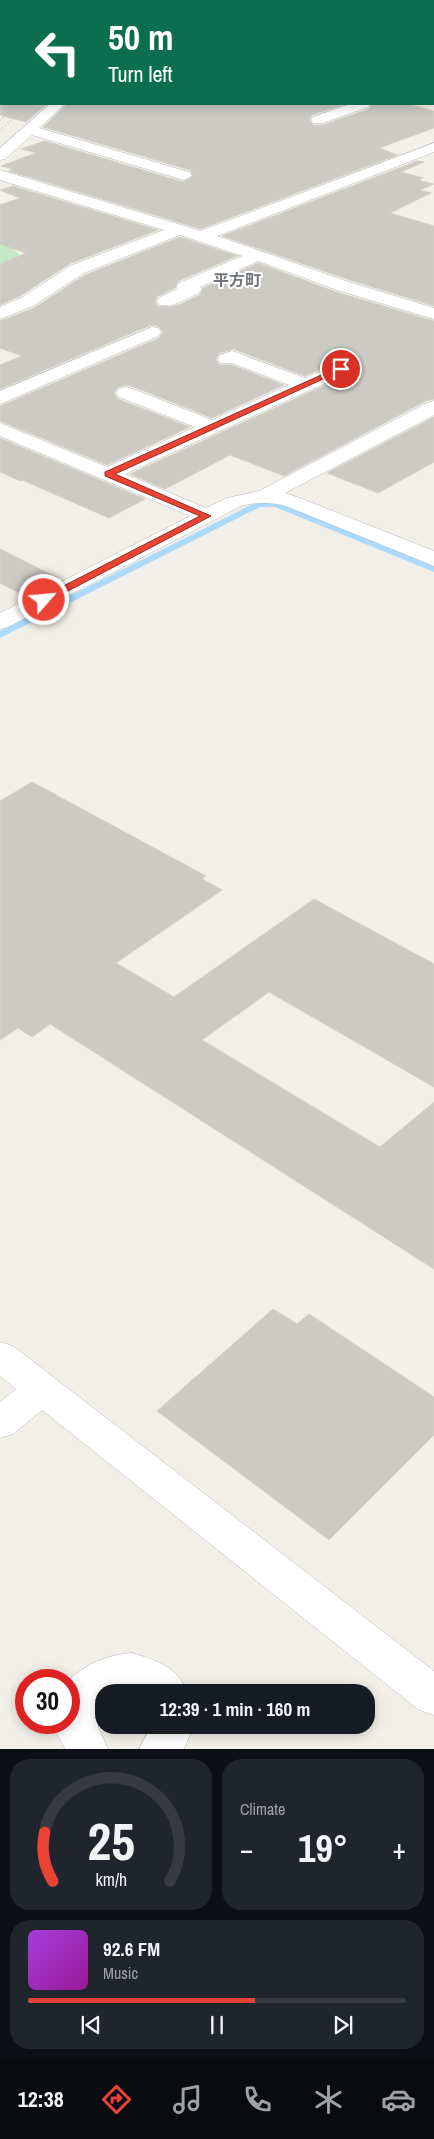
<!DOCTYPE html>
<meta charset="utf-8">
<style>
body{margin:0;font-family:"Archivo Narrow","Noto Sans JP",sans-serif;background:#20242c;color:#f1f3f6;height:100vh;display:flex;flex-direction:column;font-size:19px;white-space:nowrap}
*{box-sizing:border-box;margin:0}
p{font-size:16px;color:#9ea1a6}
.icon{flex:none;width:28px;height:28px;fill:none;stroke:currentColor;stroke-width:2;stroke-linecap:round;stroke-linejoin:round}
.map{position:relative;height:1749px;overflow:hidden}
.sheet{display:flex;flex-direction:column;gap:10px;padding:10px;background:#0d0f14;flex:1}
.sheet>*{flex:none}
.guide{position:absolute;left:0px;top:0px;width:435px;height:105px;box-shadow:0 2px 12px #0003;background:#0b6e4f;color:#fff;overflow:hidden}
.speed{position:absolute;left:15px;top:1669px;display:flex;gap:10px;font-size:25px;font-weight:700;text-align:center}
.speed>*{display:grid;place-content:center;width:65px;height:65px;border-radius:50%;background:#171b24;box-shadow:0 2px 12px #0003;line-height:1}
.speed .limit{border:8px solid #d22;background:#fff;color:#111}
.pin{position:absolute;display:grid;place-items:center;width:42px;height:42px;color:#fff;margin:-21px;border:2px solid #fff;border-radius:50%;box-shadow:0 1px 5px #0007}
.me{position:absolute;width:55px;margin:-28px;rotate:63deg;stroke-linejoin:round;filter:drop-shadow(0 0 4px #0008)}
.turn{display:flex;align-items:center;gap:18px;height:105px;padding:0 25px;font-size:22px}
.turn .icon{width:65px;height:65px;stroke-width:2.5}
.turn b{display:block;font-size:35px;line-height:42px}
.big{font-size:38px;font-weight:800;line-height:1.1}
.sheet .tile{flex:1;display:flex;flex-direction:column;justify-content:center;gap:8px;min-width:0;padding:0 18px;border-radius:20px;background:#20242c}
.sheet .dial{align-items:center;gap:0}
.dial svg{height:130px;overflow:visible;fill:none;stroke:#363941;stroke-width:7;stroke-linecap:round;text-anchor:middle}
.dial text{fill:#f1f3f6;stroke:none}
.song{display:flex;align-items:center;gap:15px}
.cover{width:60px;height:60px;border-radius:8px;background:linear-gradient(135deg,hsl(280 70% 55%),hsl(300 70% 35%))}
.played{height:5px;border-radius:2px;background:linear-gradient(90deg,#ea4335 60%,#363941 60%)}
.keys{display:flex;justify-content:space-around;direction:ltr}
.heat{display:flex;justify-content:space-between;align-items:center;font-size:28px;direction:ltr}
.sheet .tiles{flex:1;display:grid;gap:10px;grid-template-columns:1fr 1fr}
.tile:last-child{grid-column:span 2}
.trip{position:absolute;left:95px;top:1684px;width:280px;height:50px;border-radius:20px;background:#171b24;box-shadow:0 2px 12px #0003;font-weight:800;line-height:50px;text-align:center}
.tabs{display:flex;height:80px;justify-content:space-around;align-items:center;background:#090b0e;color:#9ea1a6}
.tabs .icon{width:35px;height:35px}
.tabs .selected{color:#ea4335}
.tabs b{font-size:22px;color:#f1f3f6}
.map>svg:first-child{display:block}
.green{fill:#c5e8c5}
.lines{fill:none;stroke-linecap:round;stroke-linejoin:round}
.stream{fill:#aadaff;fill-rule:evenodd}
.building{fill:#cccac5;stroke:#d6d1c6}
.minor-casing{stroke:#b5b8bc;stroke-width:1}
.minor{fill:#fff;fill-rule:evenodd}
.rail{stroke:#b6b7b8;stroke-width:2;stroke-dasharray:0.5 3;stroke-linecap:butt}
.route{fill:#ea4335;stroke:#982c22}
.labels{text-anchor:middle;stroke-width:4;stroke-linejoin:round;paint-order:stroke}
.far-quarter-label{font-size:16px;font-weight:bold;fill:#70757a;stroke:#fff}
</style>
<div class="map">
<svg width="434" height="1749" viewBox="0 0 434 1749">
<rect width="100%" height="100%" fill="#f1efe8"/>
<path class="green" d="M0 238 21 245 14 250 21 256 0 273Z"/>
<g class="lines">
<path class="stream" d="M259 501 279 503 434 566V572L275 507H260L0 638V631Z"/>
</g>
<path class="building" d="M0 104H47L26 122 0 115Z
M67 104H345L312 115 309 119 313 125H323L369 109 372 104H406L434 111V128L379 148 397 155 201 229 9 171 13 169 1 166 36 153 21 149 45 141 183 182 193 176 190 170 43 127Z
M417 161 424 162 401 172 423 178 418 180 434 184 420 190 431 193 390 213 434 226V306L350 280 222 236Z
M13 186 158 230 71 263 20 296 0 305V264L26 253 0 244V205L20 198 0 190Z
M180 237 237 256 178 281 175 288 158 296 155 301 158 306 170 307 181 304 200 295 203 288 258 263 336 292 434 321V399L426 401 284 476 230 455 165 489 130 474 343 377 350 379 357 377 360 372 358 366 340 361 305 376 233 349 219 353 216 360 220 365H232L284 385 212 418 134 387 127 385 118 387 114 393 118 399 190 427 107 465 0 421V406L159 338 163 332 158 326 151 325 0 389V365L22 356 0 348V321L34 308 85 275Z
M434 417V462L378 493 327 473Z
M0 438 145 499 109 518 22 480 20 481 0 472Z
M0 549 58 578 23 595 0 583Z
M32 782 206 876 202 879 222 890 116 963 174 997 314 899 434 964V1087L269 992 202 1040 380 1147 434 1102V1269L50 1024 32 1037 18 1028 0 1040V801Z
M273 1309 297 1324 309 1314 434 1397V1435L329 1540 157 1411Z"/>
<g class="lines">
<defs>
<path id="minor" d="M266 0H282L283 1H267Z
M0 27H1V35H0Z
M50 104H65L39 128 189 172 192 175 189 178 184 180 32 135 5 159 0 160V148Z
M350 104H370L368 107 323 123H313L311 120 313 117Z
M434 143V152L217 236 349 282 434 308V319L337 290 258 261 200 287 202 289 199 293C187 298 173 308 160 305L157 301 160 297 178 289 176 287 179 283 242 256 180 235 84 273 33 306 0 319V307L21 298 72 265 164 230 0 180V170L201 231Z
M152 327 158 328 161 332 158 336 0 404V391Z
M232 351 305 378 341 363 356 367 358 371 356 375 349 377 343 375 125 474 206 508 227 498 259 491 427 403 434 401V415L285 493 300 498 434 551V566L286 506C271 502 256 502 241 506L8 627 0 629V613L190 516 0 436V423L107 467 195 427 119 397 116 393 119 389 126 387 133 389 212 420 289 385 232 363H220L218 359 220 355Z
M0 1342 13 1346 434 1671V1715L419 1710 42 1410 13 1434 0 1438V1402L16 1389 0 1376Z
M132 1653C156 1660 178 1667 187 1692H137L132 1691 104 1692V1702L97 1710 98 1727 108 1749H65L55 1729V1722H69V1680C87 1663 107 1655 132 1653Z
M152 1725H194L184 1749H139Z"/>
</defs>
<use href="#minor" class="minor-casing"/>
<use href="#minor" class="minor"/>
<path class="rail" d="M0 120 18 104
M0 130 31 104"/>
</g>
<path class="route" d="M339 367 345 369 115 474 211 516 47 602H40V598L200 516 105 476V472Z"/>
<g class="labels">
<g class="far-quarter-label">
<text x="237" y="286">平方町</text>
</g>
</g>
</svg>
<div class="speed"><div class="limit">30</div></div>
<div class="pin" style="left:341px;top:369px;background:#d93025"><svg class="icon" aria-label="arrive" viewBox="0 0 24 24"><path d="M6 21V4h12l-3 4 3 4H6"/></svg></div>
<svg class="me" style="left:44px;top:600px" viewBox="-20 -20 40 40"><circle r="17" fill="#ea4335" stroke="#fff" stroke-width="3"/><path d="M0-11L8 9 0 5-8 9z" fill="#fff"/></svg>
<div class="trip">12:39 · 1 min · 160 m</div>
<div class="guide">
<div class="turn"><svg class="icon" aria-label="left" viewBox="0 0 24 24"><path d="M17 20v-9H6M10 6l-5 5 5 5"/></svg><div><b>50 m</b>Turn left</div></div>
</div>
</div>
<section class="sheet">
<div class="tiles">
<div class="tile dial"><svg viewBox="0 0 100 80">
<path d="M14 69A42 42 0 1 1 86 69"/>
<path d="M14 69A42 42 0 0 1 9 39" stroke="#ea4335"/>
<text x="50" y="56" font-size="32" font-weight="700">25</text>
<text x="50" y="72" font-size="11">km/h</text>
</svg></div>
<div class="tile"><p>Climate</p>
<div class="heat"><a>−</a><b class="big">19°</b><a>+</a></div>
</div>
<div class="tile">
<div class="song"><i class="cover"></i><div><b>92.6 FM</b><p>Music</p></div></div>
<div class="played"></div>
<div class="keys"><svg class="icon" aria-label="previous" viewBox="0 0 24 24"><path d="M18 5L8 12l10 7zM5 5v14"/></svg><svg class="icon" aria-label="pause" viewBox="0 0 24 24"><path d="M8 5v14M16 5v14"/></svg><svg class="icon" aria-label="next" viewBox="0 0 24 24"><path d="M6 5l10 7-10 7zM19 5v14"/></svg></div>
</div>
</div>
</section>
<nav class="tabs">
<b>12:38</b>
<svg class="icon selected" aria-label="directions" viewBox="0 0 24 24"><path d="M12 3l9 9-9 9-9-9zM9 14v-3h6M13 9l2 2-2 2"/></svg>
<svg class="icon" aria-label="music" viewBox="0 0 24 24"><path d="M9 18V5l10-2v13"/><circle cx="6" cy="18" r="3"/><circle cx="16" cy="16" r="3"/></svg>
<svg class="icon" aria-label="phone" viewBox="0 0 24 24"><path d="M5 4h4l2 5-3 2q2 4 5 5l2-3 5 2v4C11 20 4 13 5 4z"/></svg>
<svg class="icon" aria-label="climate" viewBox="0 0 24 24"><path d="M12 3v18M4 7l16 10M4 17L20 7"/></svg>
<svg class="icon" aria-label="car" viewBox="0 0 24 24"><path d="M5 17H2v-5l4-1 3-4h7l3 4 3 1v5h-3M9 17h6M6 11h13"/><circle cx="7" cy="17" r="2"/><circle cx="17" cy="17" r="2"/></svg>
</nav>
